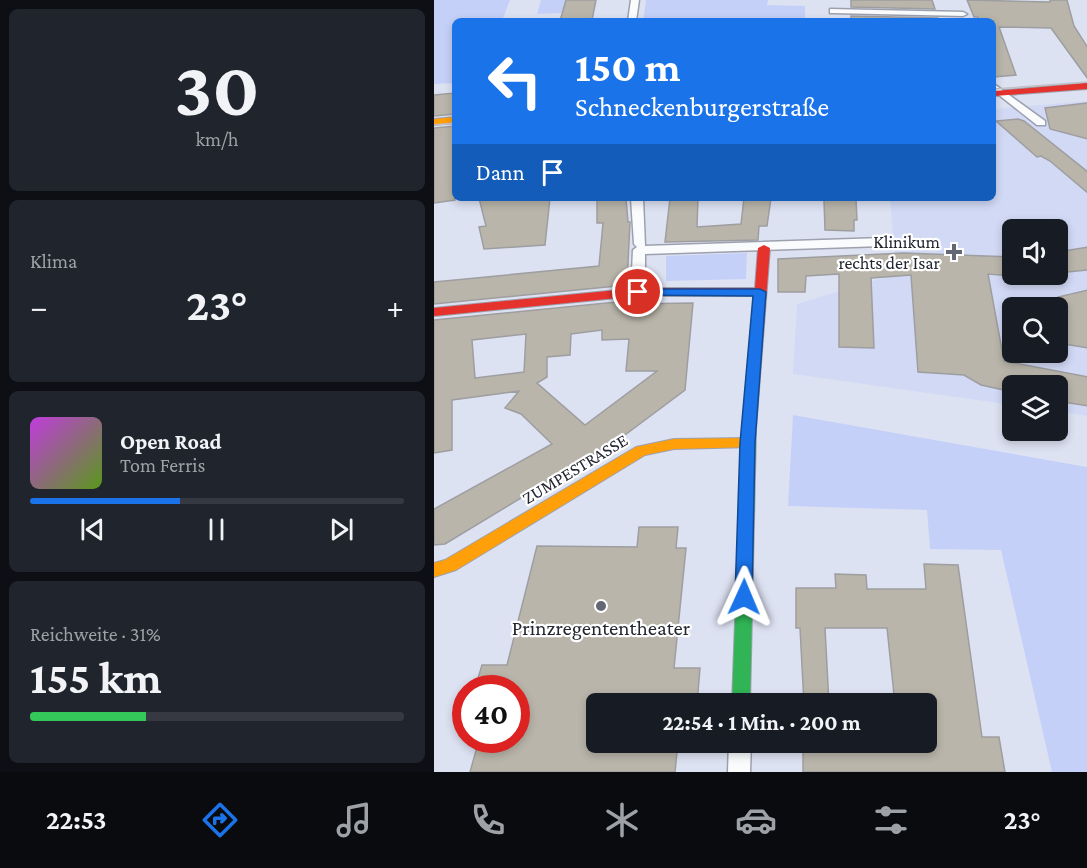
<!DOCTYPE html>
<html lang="de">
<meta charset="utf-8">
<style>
body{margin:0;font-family:"Crimson Pro",serif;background:#20242c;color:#f1f3f6;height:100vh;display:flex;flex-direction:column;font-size:22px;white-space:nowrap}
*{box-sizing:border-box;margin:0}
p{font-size:20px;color:#9ea1a6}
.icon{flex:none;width:33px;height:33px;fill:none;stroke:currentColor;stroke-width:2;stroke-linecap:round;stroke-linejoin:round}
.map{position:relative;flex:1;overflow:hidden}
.sheet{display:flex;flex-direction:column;gap:9px;padding:9px;background:#0d0f14;width:434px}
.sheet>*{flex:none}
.top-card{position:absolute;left:18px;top:18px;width:544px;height:183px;border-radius:9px;box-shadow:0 3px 9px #0003;background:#1a73e8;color:#fff;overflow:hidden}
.tools{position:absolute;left:568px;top:219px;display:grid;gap:12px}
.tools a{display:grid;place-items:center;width:66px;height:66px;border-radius:9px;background:#171b24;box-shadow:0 3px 9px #0003;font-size:30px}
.speed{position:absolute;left:18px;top:675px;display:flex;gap:12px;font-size:30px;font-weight:700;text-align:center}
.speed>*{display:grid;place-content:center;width:78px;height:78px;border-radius:50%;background:#171b24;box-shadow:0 3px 9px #0003;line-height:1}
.speed .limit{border:9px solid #d22;background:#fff;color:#111}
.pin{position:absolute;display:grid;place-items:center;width:51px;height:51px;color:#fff;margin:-26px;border:3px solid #fff;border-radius:50%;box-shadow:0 2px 6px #0007}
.me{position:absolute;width:66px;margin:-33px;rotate:1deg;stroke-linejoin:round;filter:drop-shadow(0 0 4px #0008)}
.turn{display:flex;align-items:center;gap:21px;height:126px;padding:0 24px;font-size:27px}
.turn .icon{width:78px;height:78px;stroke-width:2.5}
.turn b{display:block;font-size:42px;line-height:51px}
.then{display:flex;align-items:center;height:57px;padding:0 24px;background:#0003;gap:12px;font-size:22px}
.big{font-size:45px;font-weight:700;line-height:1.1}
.sheet .widget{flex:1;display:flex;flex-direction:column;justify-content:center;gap:9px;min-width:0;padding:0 21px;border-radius:9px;background:#20242c}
.sheet .dial{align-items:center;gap:0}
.dial b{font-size:78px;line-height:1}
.song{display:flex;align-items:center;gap:18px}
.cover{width:72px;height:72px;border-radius:9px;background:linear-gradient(135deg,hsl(290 70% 55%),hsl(90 70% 35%))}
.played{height:6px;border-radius:3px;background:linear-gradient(90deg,#1a73e8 40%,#363941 40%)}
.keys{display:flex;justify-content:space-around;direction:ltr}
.heat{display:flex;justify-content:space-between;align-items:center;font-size:33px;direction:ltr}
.charge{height:9px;border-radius:4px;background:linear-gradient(90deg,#34c759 31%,#363941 0)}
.trip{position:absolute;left:152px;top:693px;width:351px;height:60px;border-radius:9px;background:#171b24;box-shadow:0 3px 9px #0003;font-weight:700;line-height:60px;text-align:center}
.tabs{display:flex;height:96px;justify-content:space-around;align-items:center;background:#090b0e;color:#9ea1a6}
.tabs .icon{width:42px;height:42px}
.tabs .selected{color:#1a73e8}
.tabs b{font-size:27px;color:#f1f3f6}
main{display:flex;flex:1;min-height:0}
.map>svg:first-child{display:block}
.built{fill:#d1d9f5;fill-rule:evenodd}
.green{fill:#c5d0f8}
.building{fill:#b9b5aa;stroke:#9e9ea1;stroke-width:1.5;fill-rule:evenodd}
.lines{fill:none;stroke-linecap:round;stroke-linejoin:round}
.street-casing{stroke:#9da1ae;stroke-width:3}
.fast-casing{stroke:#9da1ae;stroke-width:2}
.slow-casing{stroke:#9da1ae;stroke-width:2}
.jam-casing{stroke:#9da1ae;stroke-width:2}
.street{fill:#fafbfd;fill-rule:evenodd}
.fast{fill:#30b455;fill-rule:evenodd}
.slow{fill:#ff9f0a;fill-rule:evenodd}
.jam{fill:#e5322d;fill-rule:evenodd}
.tram{stroke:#c2c3c8;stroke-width:1.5}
.route{fill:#1a73e8;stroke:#114b97;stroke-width:1.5}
.poi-dot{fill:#646874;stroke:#fff;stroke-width:2}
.labels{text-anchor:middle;stroke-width:4.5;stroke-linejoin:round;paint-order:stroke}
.poi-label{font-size:18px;fill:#232630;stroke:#fff;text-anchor:end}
.street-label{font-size:18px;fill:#232630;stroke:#fff}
.near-poi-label{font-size:21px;fill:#232630;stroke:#fff}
</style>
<main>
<section class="sheet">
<div class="widget dial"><b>30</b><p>km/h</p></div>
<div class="widget"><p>Klima</p>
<div class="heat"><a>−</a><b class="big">23°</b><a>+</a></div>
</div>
<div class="widget">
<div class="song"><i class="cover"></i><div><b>Open Road</b><p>Tom Ferris</p></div></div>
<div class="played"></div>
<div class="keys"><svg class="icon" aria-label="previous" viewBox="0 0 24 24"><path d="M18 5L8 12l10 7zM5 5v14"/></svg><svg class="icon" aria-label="pause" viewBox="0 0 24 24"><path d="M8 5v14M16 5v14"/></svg><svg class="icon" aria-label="next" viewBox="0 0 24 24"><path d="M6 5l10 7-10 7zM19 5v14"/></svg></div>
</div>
<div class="widget"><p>Reichweite · 31%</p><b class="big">155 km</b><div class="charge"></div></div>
</section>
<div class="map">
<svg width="654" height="772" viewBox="0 0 654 772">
<rect width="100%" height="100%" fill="#dde2f3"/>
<path class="built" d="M653 101V416L624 411V386H579V405L359 374 363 304 462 274 456 198H560V109ZM579 230H624V274H579ZM579 308H624V352H579Z"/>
<path class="green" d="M0 0H76L68 21H21V83L0 84Z
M107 0H133L129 13 103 14Z
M212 0H334L333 5 371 6V21H209Z
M313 253 312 279 232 281V256Z
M359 415 653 467V772H618L567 550 496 549 493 510 354 506Z"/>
<path class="building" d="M132 0H162L158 20 126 21Z
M417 0H498L501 9 417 7Z
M533 0 616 2V0H633L640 26 654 48V79L617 28 565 27 582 75 560 77V21H545L544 17H540Z
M417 16 504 18 505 21H417Z
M21 93V114L0 116V95Z
M654 103V139L616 129 611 108Z
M584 119 590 121 654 172V193L616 161 607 156 603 157 562 121Z
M21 126V200L0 203V128Z
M45 198H116L111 245 50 249 45 227 52 226Z
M163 198H192L194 222H196L193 285 0 304V282L165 266 169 223H163Z
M236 198H264L263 227 307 224 310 198H337L333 226H325L324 240 231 242Z
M392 198H418V200H422L423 220H420V231L391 230 390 201Z
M654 247V270L624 273V252Z
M470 253 579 257V276L554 274 570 361 654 377V406L624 401V386H579V392L547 385 530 375 484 372 477 275 437 278 440 348 405 347V274L372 276 371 292H344V259Z
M654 290V348L630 344 624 341V297Z
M192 301V304L259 303 251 390 191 435 11 544 0 545V509L118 444 87 414 71 408 85 391 18 400V450L0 453V320ZM168 330V340L195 339 192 371H223L151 425 103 383 113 377V357L136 355 137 334ZM92 334 90 372 41 378 38 340Z
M205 527H244L242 548H252L240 668H266L263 704H162V742H244L241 772H36L45 740H82V688H41L48 665H73L103 546 203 547Z
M490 564 524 565 548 737H565L571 772H369V742H492V704H461L453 628H391L395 704H370L366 628H362V588H402L401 574 432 575 433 589H492Z"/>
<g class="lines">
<defs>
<path id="street" d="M197 0H205L202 21H194Z
M396 9 529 12 533 14 529 16 399 13H396Z
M560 84 611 121V125H603L560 91Z
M197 198H209L211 246 449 238 455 242 449 246 211 254V292L204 296 197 292 199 250 203 247 200 244Z
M295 742H317L316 772H294Z"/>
<path id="fast" d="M315 424 320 425 322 429 316 704H298L308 429 310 425Z"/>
<path id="slow" d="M21 117V123L0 125V119Z
M314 438 319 439 321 443 319 447 240 449 211 455 22 570 0 577V563L11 560 202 447 240 439Z"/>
<path id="jam" d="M654 83V89L560 96V91Z
M330 245 336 248 322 429 320 433H310L308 429 320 296H204L0 316V308L204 288H321L324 248Z"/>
</defs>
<use href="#street" class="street-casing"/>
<use href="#fast" class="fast-casing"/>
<use href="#slow" class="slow-casing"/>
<use href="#jam" class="jam-casing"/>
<use href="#street" class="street"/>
<use href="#fast" class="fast"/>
<use href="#slow" class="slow"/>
<use href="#jam" class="jam"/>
<path class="tram" d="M560 89 654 82
M0 125 21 123"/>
</g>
<path class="route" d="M204 289H326L332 292 321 443 318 597 316 602 310 604 304 602 301 597 306 443 319 296 199 295V290Z"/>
<g class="poi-dot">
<path d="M517 243h6v6h6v6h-6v6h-6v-6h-6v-6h6z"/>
<circle cx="167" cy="606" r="6"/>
</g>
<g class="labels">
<g class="poi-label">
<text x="506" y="248">Klinikum<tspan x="506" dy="21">rechts der Isar</tspan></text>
</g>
<g class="street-label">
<text transform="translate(141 469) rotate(-31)" y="6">ZUMPESTRASSE</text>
</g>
<g class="near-poi-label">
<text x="167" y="635">Prinzregententheater</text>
</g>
</g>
</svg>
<div class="tools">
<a><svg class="icon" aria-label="sound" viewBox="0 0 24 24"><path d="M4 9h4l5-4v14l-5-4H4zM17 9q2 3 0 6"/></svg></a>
<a><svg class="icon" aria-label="search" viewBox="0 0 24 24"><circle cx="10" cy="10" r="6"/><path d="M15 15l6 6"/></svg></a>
<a><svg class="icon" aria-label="layers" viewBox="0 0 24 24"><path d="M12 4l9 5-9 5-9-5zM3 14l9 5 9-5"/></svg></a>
</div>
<div class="speed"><div class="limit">40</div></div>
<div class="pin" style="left:204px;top:292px;background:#d93025"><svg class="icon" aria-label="arrive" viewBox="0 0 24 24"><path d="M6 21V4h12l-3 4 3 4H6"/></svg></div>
<svg class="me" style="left:310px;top:597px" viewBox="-20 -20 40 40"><path d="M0-17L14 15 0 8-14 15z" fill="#1a73e8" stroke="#fff" stroke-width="4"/></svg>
<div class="trip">22:54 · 1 Min. · 200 m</div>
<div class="top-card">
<div class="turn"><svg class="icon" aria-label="left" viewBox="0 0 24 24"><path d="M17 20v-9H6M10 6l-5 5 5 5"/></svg><div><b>150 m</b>Schneckenburgerstraße</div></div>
<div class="then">Dann<svg class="icon" aria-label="arrive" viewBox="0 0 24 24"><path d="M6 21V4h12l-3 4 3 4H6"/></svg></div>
</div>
</div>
</main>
<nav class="tabs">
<b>22:53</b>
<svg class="icon selected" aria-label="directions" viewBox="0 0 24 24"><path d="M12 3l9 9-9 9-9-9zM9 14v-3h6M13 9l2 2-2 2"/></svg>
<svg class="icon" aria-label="music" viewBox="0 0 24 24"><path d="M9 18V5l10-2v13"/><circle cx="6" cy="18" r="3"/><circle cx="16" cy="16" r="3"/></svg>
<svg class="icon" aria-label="phone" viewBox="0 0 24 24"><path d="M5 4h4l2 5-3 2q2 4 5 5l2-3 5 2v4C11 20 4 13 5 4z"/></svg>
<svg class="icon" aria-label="climate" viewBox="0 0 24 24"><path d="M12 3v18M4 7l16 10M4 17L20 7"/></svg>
<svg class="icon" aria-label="car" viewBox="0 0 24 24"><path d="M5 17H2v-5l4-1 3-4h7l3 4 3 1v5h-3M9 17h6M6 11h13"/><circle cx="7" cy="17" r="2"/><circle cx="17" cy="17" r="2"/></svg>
<svg class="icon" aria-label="filters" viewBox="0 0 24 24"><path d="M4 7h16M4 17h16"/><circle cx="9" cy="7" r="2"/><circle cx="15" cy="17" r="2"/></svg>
<b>23°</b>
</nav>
